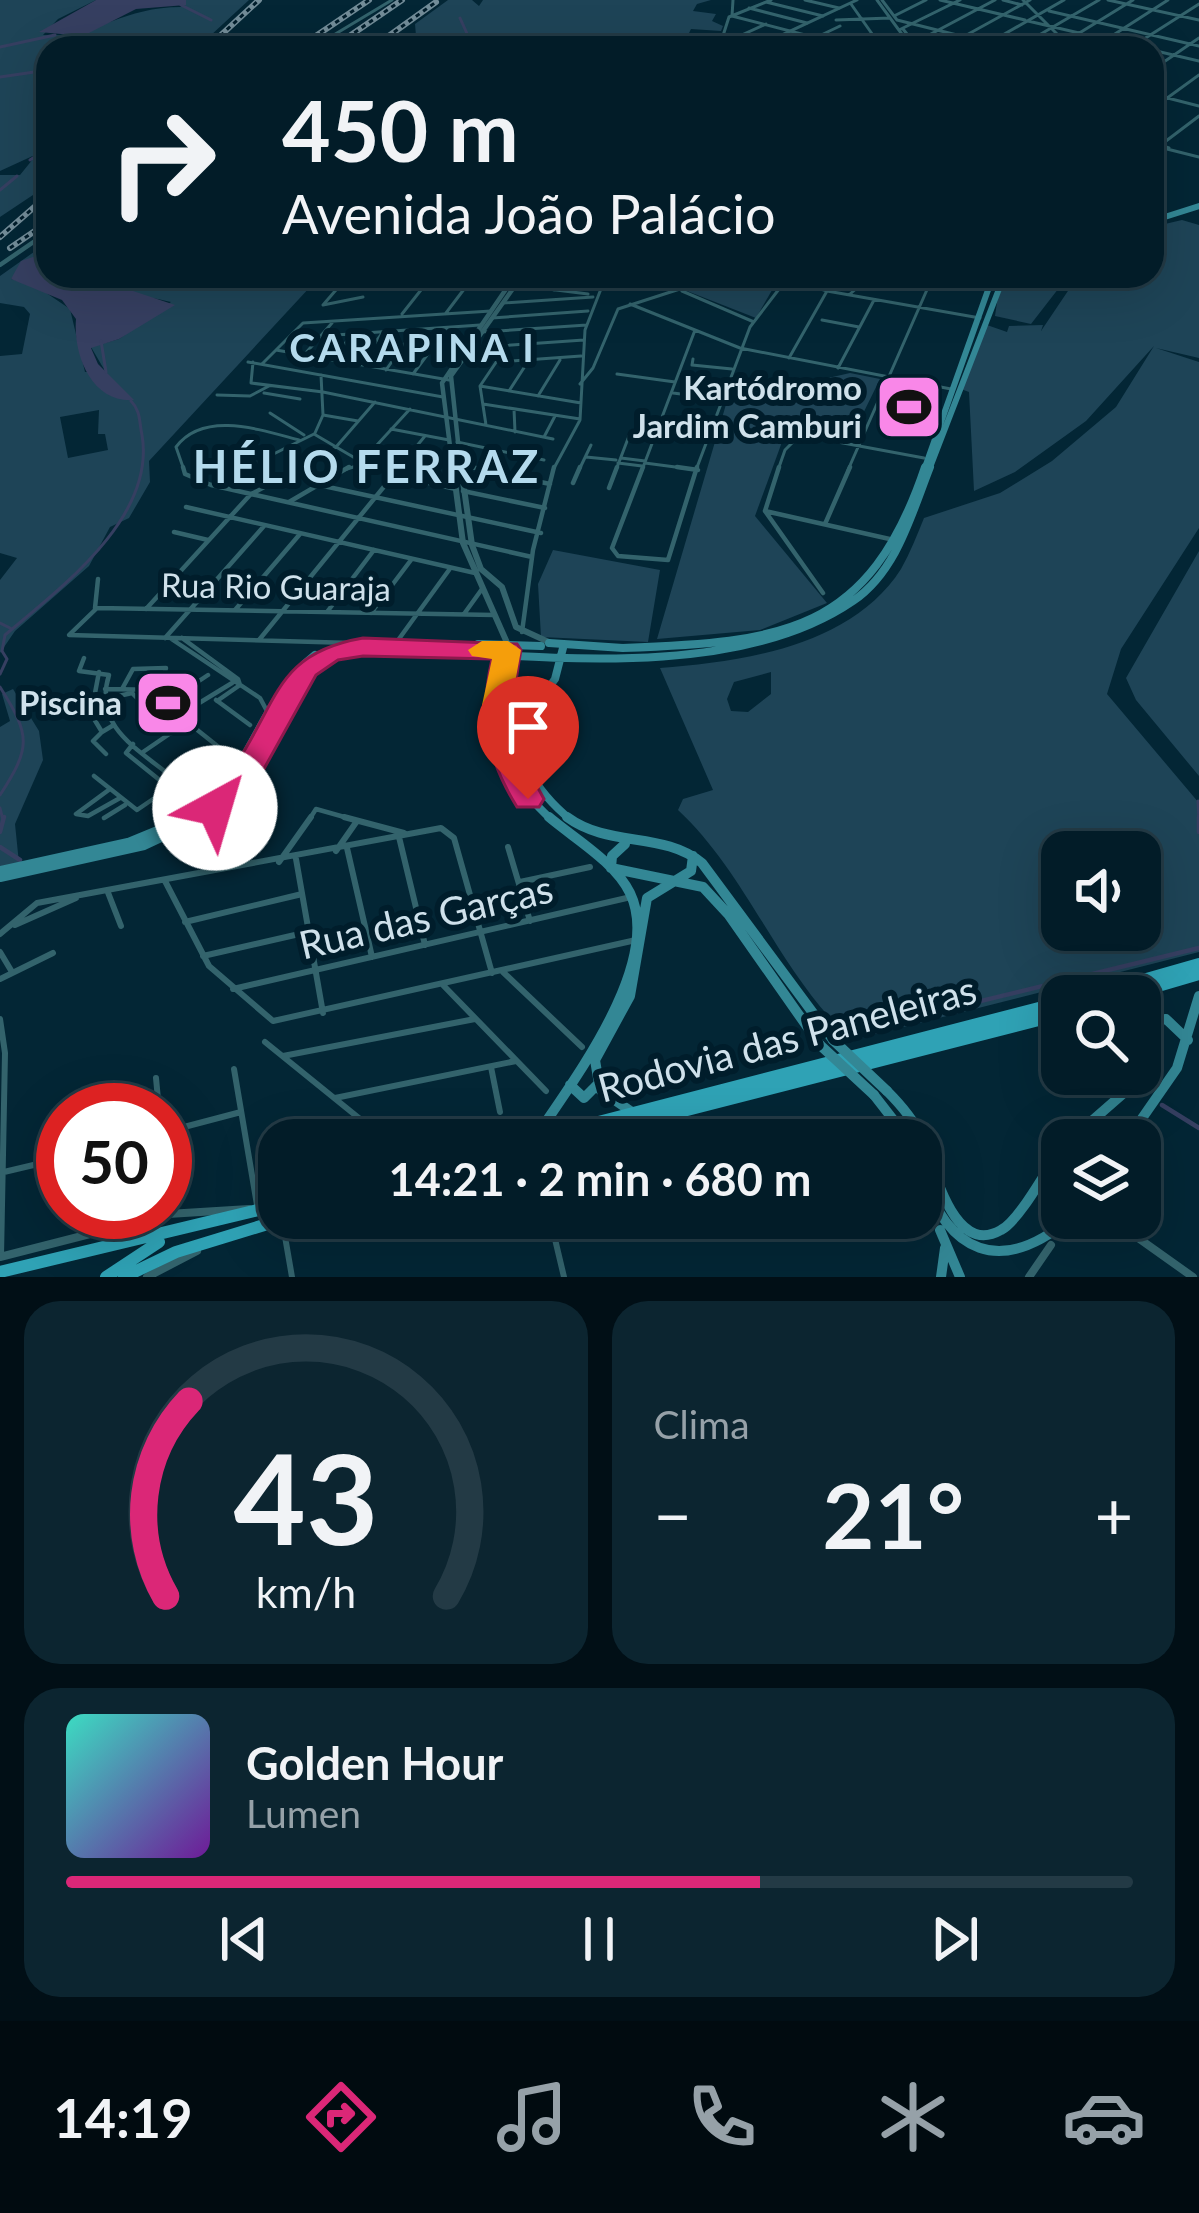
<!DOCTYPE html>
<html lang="pt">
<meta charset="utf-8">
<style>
body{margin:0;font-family:Lato,sans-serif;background:#0c2530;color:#f1f3f6;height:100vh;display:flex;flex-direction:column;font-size:45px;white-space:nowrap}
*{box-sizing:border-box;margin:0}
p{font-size:39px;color:#96a1a8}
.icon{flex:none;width:66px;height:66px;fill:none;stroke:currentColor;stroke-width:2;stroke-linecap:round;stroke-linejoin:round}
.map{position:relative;height:1277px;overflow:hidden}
.side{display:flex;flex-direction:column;gap:24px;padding:24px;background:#010f16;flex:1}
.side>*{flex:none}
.guide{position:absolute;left:36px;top:36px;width:1128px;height:252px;border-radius:36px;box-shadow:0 12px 48px #0002,0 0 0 3px #233a45;background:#021c28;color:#f1f3f6;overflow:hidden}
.buttons{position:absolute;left:1041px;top:831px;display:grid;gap:24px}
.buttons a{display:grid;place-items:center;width:120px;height:120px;border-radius:24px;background:#021c28;box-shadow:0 12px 48px #0002,0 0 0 3px #233a45;font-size:60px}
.speed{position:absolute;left:36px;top:1083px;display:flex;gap:24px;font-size:60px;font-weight:700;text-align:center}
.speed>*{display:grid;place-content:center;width:156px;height:156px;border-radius:50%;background:#021c28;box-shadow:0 12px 48px #0002,0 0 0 3px #233a45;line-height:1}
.speed .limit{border:18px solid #d22;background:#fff;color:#111}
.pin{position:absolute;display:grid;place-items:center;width:102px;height:102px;color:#fff;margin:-123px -51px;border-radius:50% 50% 50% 0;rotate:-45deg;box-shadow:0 0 12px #0007}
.pin .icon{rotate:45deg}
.me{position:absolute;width:132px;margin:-66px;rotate:39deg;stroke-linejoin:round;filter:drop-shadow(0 0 9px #0008)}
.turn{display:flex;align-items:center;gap:42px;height:252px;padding:0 48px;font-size:54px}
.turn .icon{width:156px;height:156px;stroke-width:2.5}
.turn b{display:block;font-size:84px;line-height:102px}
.big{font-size:90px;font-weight:700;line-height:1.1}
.side .card{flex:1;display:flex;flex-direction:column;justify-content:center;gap:18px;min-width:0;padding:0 42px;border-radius:36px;background:#0c2530}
.side .dial{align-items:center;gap:0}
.dial svg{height:312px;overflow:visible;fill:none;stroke:#233a45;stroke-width:7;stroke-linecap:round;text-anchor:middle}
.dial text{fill:#f1f3f6;stroke:none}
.song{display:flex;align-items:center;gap:36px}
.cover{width:144px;height:144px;border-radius:18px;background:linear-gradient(135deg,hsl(170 70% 55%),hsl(280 70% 35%))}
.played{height:12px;border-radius:6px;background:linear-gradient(90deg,#db2777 65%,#233a45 65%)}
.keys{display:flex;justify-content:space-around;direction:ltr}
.heat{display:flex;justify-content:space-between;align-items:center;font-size:66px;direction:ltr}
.side .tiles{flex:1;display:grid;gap:24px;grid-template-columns:1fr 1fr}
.card:last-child{grid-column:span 2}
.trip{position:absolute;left:258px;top:1119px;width:684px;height:120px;border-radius:36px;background:#021c28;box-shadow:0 12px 48px #0002,0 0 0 3px #233a45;font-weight:700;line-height:120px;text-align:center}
.tab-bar{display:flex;height:192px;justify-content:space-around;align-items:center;background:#010b10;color:#96a1a8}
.tab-bar .icon{width:84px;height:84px}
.tab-bar .active{color:#db2777}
.tab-bar b{font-size:54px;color:#f1f3f6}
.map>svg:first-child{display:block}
.green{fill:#1e4457;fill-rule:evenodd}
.water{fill:#363f61}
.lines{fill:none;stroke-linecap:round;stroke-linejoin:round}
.stream-far1{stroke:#363f61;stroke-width:3}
.stream{stroke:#363f61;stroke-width:4.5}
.minor-far2{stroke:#33636c;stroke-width:3}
.minor-far1{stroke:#33636c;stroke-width:4.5}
.minor{stroke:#33636c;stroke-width:6}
.tertiary-far3{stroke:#33636c;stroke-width:3}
.tertiary-far2{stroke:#33636c;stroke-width:4.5}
.tertiary-far1{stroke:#33636c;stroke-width:6}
.tertiary{stroke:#33636c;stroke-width:8}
.secondary-far2{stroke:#338795;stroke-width:6}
.secondary-far1{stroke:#338795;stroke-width:8}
.secondary{stroke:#338795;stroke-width:10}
.primary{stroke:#2fa2b5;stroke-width:12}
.rail-casing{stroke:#728c98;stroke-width:6}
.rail{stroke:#001d2b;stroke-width:3;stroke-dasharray:4.5;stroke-linecap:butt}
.secondary-bridge{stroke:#338795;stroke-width:10}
.route{fill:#db2777;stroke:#8e194d;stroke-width:3}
.slow{fill:#f59e0b}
.labels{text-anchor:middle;stroke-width:12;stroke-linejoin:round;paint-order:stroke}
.poi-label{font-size:33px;font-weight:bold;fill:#cfe1eb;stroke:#001d2b;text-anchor:end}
.street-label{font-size:33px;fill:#cfe1eb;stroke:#001d2b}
.far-district-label{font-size:39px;font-weight:bold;letter-spacing:3px;fill:#b4daed;stroke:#001d2b}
.near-street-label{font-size:39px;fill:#cfe1eb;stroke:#001d2b}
.district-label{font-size:45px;font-weight:bold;letter-spacing:3px;fill:#b4daed;stroke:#001d2b}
</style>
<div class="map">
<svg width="1199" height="1277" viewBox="0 0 1199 1277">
<rect width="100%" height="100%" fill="#032635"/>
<path class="green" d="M0 0H96L58 19 43 35C93 39 121 7 181 7L186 0H249L197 48H48V185L0 217V175H20L37 154 0 171Z
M448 0H472L479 6 483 0H711L697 4 693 11 716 14 712 21 723 26 721 31 691 29 685 41 665 42 682 48 662 43 647 47 659 43 495 48 479 36 459 48H417L415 24Z
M1182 220 1199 225V358L1156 348 1199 362V528L1121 649 1107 694 1199 803V952L852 1040C780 975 748 875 678 810L683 799 713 790 660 668C743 662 852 646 901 569 910 553 917 535 924 518L1000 493 1052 461 1116 407 1154 346 1086 421 1015 472 974 491 969 392 961 389 987 325 1007 332 1009 326 1043 325 1041 331 1078 276H1152V227ZM771 672V694L748 712 731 711 727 699 734 682ZM1062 852H1140V930H1062Z
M48 242V252L37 254 11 279 36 286 70 309 85 372 105 371 91 347 119 339 171 302C144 295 75 288 56 276H343L333 288 311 286 149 461 150 482 129 518 110 527 89 566 15 631 0 653V580L17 558 0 553V356L22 354 30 314 24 307 0 303V276ZM99 410 98 434H105L108 450 68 458 60 417Z
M735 276 779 278 756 318 687 291Z
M1008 276H1048L1062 284 1031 324 995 316 999 289Z
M850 373 880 379 851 438 807 432 782 442 755 516 827 603 760 630 657 639 727 401Z
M894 384 940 392 924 432 878 423Z
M553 550 660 570 648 642 541 637 538 584Z
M1199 551V776L1136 700 1126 678Z
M13 689 39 731 43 760 15 824 19 863 0 868V727L10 721 2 694Z"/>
<path class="water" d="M96 0H186V5L136 9 83 36 39 32Z
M48 252V276L130 290 175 305 119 339 91 348 98 364 134 400C91 403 73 354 76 319L62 300 11 279 21 261Z"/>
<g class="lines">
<path class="stream-far1" d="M181 5 211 20
M460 18 469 38
M0 47 55 35
M634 48 650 43
M0 77 48 70
M30 160 48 148
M0 190 17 176
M40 257 48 247
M101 341 106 372
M0 623 10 628
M0 674 7 659 2 651 5 635C62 587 156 517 142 435 139 422 141 411 131 401
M0 687C31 736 31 747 0 795
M1198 801 1199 820
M0 808 3 820"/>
<path class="stream" d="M1199 817V832
M0 832 4 817
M0 847 20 860
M849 1033 1199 948
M1162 1105 1199 1128"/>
<path class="minor-far2" d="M805 0 839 8
M877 0 912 48
M882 0 897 20
M940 0 1025 20
M1003 0 1022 5
M1023 0 1071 48
M1108 0 1199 20
M766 2 823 16
M851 4 882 48
M749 8 807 23
M1049 11 1199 46
M732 16 844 45
M732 16 733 0
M894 16 926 0
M836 20 890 18
M897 20 1009 48
M1028 21 1143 48
M903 29 918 48
M899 30 960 0
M914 43 995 0
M722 44 766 24
M847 44 855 46 844 45Z
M853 44 908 42
M720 45 729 17 771 0
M1133 46 1199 4
M794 48 840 26
M943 48 1030 0
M980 48 1064 0
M1017 48 1099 0
M1055 48 1133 0
M1093 48 1168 0
M1152 50 1199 61
M1152 70 1199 38
M1152 94 1199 106
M1152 109 1199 75
M1152 133 1162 141
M1166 141 1199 116
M1163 146 1169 148 1160 147Z
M1167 149 1199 157
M348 276 323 305 363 297
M781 276 827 291 980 318
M957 276 989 282
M516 285 588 294
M600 285 635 276
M339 289 384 276
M554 290 564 276
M682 291 754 322
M849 295 870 276
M503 303 593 297
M630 304 740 348 951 389
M446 313 474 276
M402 314 432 276
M492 318 588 311
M822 320 859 327
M482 332 587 325
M321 336 480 325
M470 348 584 340
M276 350 449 380
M304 355 332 323
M789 358 827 291
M693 359 692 365 732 369
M332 360 351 336
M248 362 443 397
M253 362 251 383 323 392 553 439
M497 362 581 356
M262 364 303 323 491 311
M359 365 383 332
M838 368 874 300
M386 370 414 330
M413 374 447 328
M617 374 675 382
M580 384 593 368 618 309 720 276
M480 386 581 403
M509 391 529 360
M264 393 300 399
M673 393 720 399
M217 395 250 396 269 386
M538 396 560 360
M483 404 580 419
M514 409 515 432
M270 413 304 435
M323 415 358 421
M486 425 480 386 507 346
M391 429 449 440
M315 433 323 415 321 375
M314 434 360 461
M544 437 555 416
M457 442 544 460
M409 454 486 470
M586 457 616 460
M365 458 410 409
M621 458 645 461
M618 463 642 466
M645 463 698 470
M184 470 176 447C204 410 261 430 299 440
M241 470 314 434
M294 470 336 447 375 402
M344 470 415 447
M397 470 425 436
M553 470 580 420 585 330 606 276
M579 470 591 445
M616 470 629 436
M642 470 695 330
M696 470 750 327 789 276
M778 470 785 450 800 435 924 458
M848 470 933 276"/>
<path class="minor-far1" d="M183 467 185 474 211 485 532 557
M471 467 550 484
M643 467 612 548 618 556 668 560 697 467
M677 467 698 470
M392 475 456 489
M573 483 580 467
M212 485 247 467
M319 485 541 533
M609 488 617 467
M463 491 545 508
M289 502 349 467
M186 507 475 573
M765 511 779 467
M765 511 894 540
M765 511 823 593
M825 524 850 467
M174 532 208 540
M95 608 98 579
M146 609 250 495 300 467
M235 610 300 534
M327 612 374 550
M371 613 411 560
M464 614 482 589
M522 632 533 550 554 467
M165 638 264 526
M170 638 260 698 268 713
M182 638 238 679 240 685 217 701
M259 640 400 467
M352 643 69 635 97 608 494 615
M396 643 449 570
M84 658 79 671 109 675C92 729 141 750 178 782L137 810 94 776
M99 672 91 714 102 732 112 726
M105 689 164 690 191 708 181 726 143 752
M122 689 133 669 166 668 160 689
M178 695 208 675
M101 700 132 693 172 733
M216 700 250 725
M191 708 232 683
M186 721 230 756
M102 732 93 741 106 754
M133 744 126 753 172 790
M110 789 76 814 88 816 120 798
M104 818 125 805
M309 820 316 809 355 820"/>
<path class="minor" d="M344 817 404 833
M399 837 425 945
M508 847 530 921
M347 848 372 957
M336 851 357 821
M296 859 323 1013
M279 862 311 817
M165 881 209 966 273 1021 636 940
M520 882 590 867
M107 890 121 926
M185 922 302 894
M15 925 76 898
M0 934 37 903 441 828 454 838 492 973
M0 952 12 972
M203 956 308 932
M503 972 582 1047
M0 979 53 953
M442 984 546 1091
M233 989 631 897
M0 1019 5 1053 1 1256
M265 1042 386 1140
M283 1056 475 1019
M491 1067 500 1112
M234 1069 257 1205
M156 1078 159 1110
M82 1098V1110
M335 1098 516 1061
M165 1132 241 1112
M4 1172 63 1158
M165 1177 168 1213
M86 1212 87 1234
M550 1218 564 1277
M283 1225 292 1277"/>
<path class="tertiary-far3" d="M312 48 392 0
M754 48 857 0"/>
<path class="tertiary-far2" d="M0 265 48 232
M453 470 442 383 515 276
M461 470 451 376 522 276"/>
<path class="tertiary-far1" d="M453 467 463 543 508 645
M461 467 472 545 481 569 502 587 516 627 553 644"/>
<path class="tertiary" d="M1110 1218 1193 1277
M0 1257 168 1214 249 1209
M147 1277 197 1251
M1029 1277 1051 1245"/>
<path class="secondary-far2" d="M1152 221 1199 206
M924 470 993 276
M929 470 1004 276"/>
<path class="secondary-far1" d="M549 643 623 648
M478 644 541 646
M508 646C494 718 492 767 552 820
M622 648C783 642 869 634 925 467
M501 685 519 696 545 687
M497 716 505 706H514C514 754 534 790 571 820
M516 732 555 679 563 648
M187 820C256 773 256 701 315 655
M200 820C271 768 269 667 363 647 508 652 726 688 853 601 897 571 911 515 930 467"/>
<path class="secondary" d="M567 817C609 848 663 831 702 863L833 1040
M625 844 612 856 611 868 703 887 728 914 820 1045
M0 871 128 843 191 817
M0 877 144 845 204 817
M1146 1032 1155 1021 1166 1019 1188 1040
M570 1085 584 1098 597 1085
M887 1091C900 1104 913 1119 921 1136 934 1164 952 1258 1001 1230 1020 1220 1048 1167 1062 1147
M874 1095 909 1140
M632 1112 600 1090 595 1060 630 996 647 898 691 871 693 856
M535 1138C572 1082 664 963 630 893 615 862 575 839 549 817
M1070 1140 1149 1071 1157 1049 1140 1027
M1127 1140 1177 1068 1199 996
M1056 1154 1062 1180
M921 1171C948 1254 1000 1277 1071 1218
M940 1230 960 1277
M941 1277 945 1248"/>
<path class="primary" d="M1087 996 1199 964
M1124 996 1199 974
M529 1140 1062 1002
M570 1140 1062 1014
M0 1272 279 1205
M106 1277 159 1242
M124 1277 176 1252 287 1218"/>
<defs>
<path id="rail" d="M207 48 259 0
M298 48 369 0
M332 48 402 0
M372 48 436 2
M0 237 48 195
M10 248 48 222"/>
</defs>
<use href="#rail" class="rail-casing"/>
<use href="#rail" class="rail"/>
<path class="secondary-bridge" d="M833 1040 887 1091
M820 1045 874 1095"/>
</g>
<path class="route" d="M363 638 517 644 521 650C509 710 514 746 544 799L539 807H517C486 757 479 716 492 659L363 656 338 660 316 675 255 785 226 816H204L200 808C209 791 226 781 236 764 279 699 277 653 363 638Z"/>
<path class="slow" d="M482 641H508L521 650 511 705 513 730 498 740 484 730 482 705 492 659 472 656 468 650Z"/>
<defs>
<symbol id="stadium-square" viewBox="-11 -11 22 22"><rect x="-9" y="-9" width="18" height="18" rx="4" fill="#f987e8" stroke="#001d2b"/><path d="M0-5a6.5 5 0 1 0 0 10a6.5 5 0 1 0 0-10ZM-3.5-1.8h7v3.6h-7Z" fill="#111"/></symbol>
</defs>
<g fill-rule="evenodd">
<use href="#stadium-square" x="871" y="369" width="76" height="76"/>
<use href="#stadium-square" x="130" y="665" width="76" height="76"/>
</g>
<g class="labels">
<g class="poi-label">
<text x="862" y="400">Kartódromo<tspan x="862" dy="38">Jardim Camburi</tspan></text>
<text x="122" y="715">Piscina</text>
</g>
<g class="street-label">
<text transform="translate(276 587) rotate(1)" y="12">Rua Rio Guaraja</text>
</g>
<g class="far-district-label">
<text x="413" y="362">CARAPINA I</text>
</g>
<g class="near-street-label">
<text transform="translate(426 917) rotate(-13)" y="14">Rua das Garças</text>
<text transform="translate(787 1039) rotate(-15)" y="14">Rodovia das Paneleiras</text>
</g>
<g class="district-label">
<text x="367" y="483">HÉLIO FERRAZ</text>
</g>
</g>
</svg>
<div class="buttons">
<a><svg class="icon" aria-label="sound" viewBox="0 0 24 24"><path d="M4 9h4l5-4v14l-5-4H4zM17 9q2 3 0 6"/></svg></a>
<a><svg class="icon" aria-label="search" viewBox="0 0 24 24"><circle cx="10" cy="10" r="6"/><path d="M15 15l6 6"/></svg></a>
<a><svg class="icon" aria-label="layers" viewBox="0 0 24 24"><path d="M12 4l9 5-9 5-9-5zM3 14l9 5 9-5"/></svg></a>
</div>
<div class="speed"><div class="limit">50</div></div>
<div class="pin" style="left:528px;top:799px;background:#d93025"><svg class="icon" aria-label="arrive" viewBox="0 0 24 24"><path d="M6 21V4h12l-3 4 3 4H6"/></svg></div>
<svg class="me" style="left:215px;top:808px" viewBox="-20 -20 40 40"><circle r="19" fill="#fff"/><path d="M0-13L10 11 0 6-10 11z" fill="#db2777"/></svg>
<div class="trip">14:21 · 2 min · 680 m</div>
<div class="guide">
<div class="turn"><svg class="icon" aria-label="right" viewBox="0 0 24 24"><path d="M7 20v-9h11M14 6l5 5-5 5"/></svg><div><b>450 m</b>Avenida João Palácio</div></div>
</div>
</div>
<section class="side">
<div class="tiles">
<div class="card dial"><svg viewBox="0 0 100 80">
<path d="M14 69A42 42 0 1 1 86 69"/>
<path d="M14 69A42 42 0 0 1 20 19" stroke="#db2777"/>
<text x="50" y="56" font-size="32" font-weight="700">43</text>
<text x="50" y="72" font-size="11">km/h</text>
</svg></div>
<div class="card"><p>Clima</p>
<div class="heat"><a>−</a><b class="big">21°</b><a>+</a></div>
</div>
<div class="card">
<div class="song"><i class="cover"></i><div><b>Golden Hour</b><p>Lumen</p></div></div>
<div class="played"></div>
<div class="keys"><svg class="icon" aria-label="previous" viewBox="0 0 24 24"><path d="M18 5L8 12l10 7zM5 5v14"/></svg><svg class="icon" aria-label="pause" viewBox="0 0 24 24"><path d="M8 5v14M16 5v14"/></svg><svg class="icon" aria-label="next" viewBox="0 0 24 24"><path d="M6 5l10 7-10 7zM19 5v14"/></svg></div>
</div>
</div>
</section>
<nav class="tab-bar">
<b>14:19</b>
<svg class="icon active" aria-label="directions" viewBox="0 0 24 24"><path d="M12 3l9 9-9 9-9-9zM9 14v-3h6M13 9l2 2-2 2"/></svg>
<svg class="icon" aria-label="music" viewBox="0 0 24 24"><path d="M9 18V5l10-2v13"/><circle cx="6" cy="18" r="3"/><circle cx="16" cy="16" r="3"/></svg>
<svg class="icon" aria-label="phone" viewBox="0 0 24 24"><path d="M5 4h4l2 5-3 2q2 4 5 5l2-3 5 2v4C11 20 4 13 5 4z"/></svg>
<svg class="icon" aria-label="climate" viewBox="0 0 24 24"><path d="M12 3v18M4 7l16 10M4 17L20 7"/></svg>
<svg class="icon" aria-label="car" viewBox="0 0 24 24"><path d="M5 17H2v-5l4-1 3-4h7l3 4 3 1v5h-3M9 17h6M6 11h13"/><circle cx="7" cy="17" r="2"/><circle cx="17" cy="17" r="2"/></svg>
</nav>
